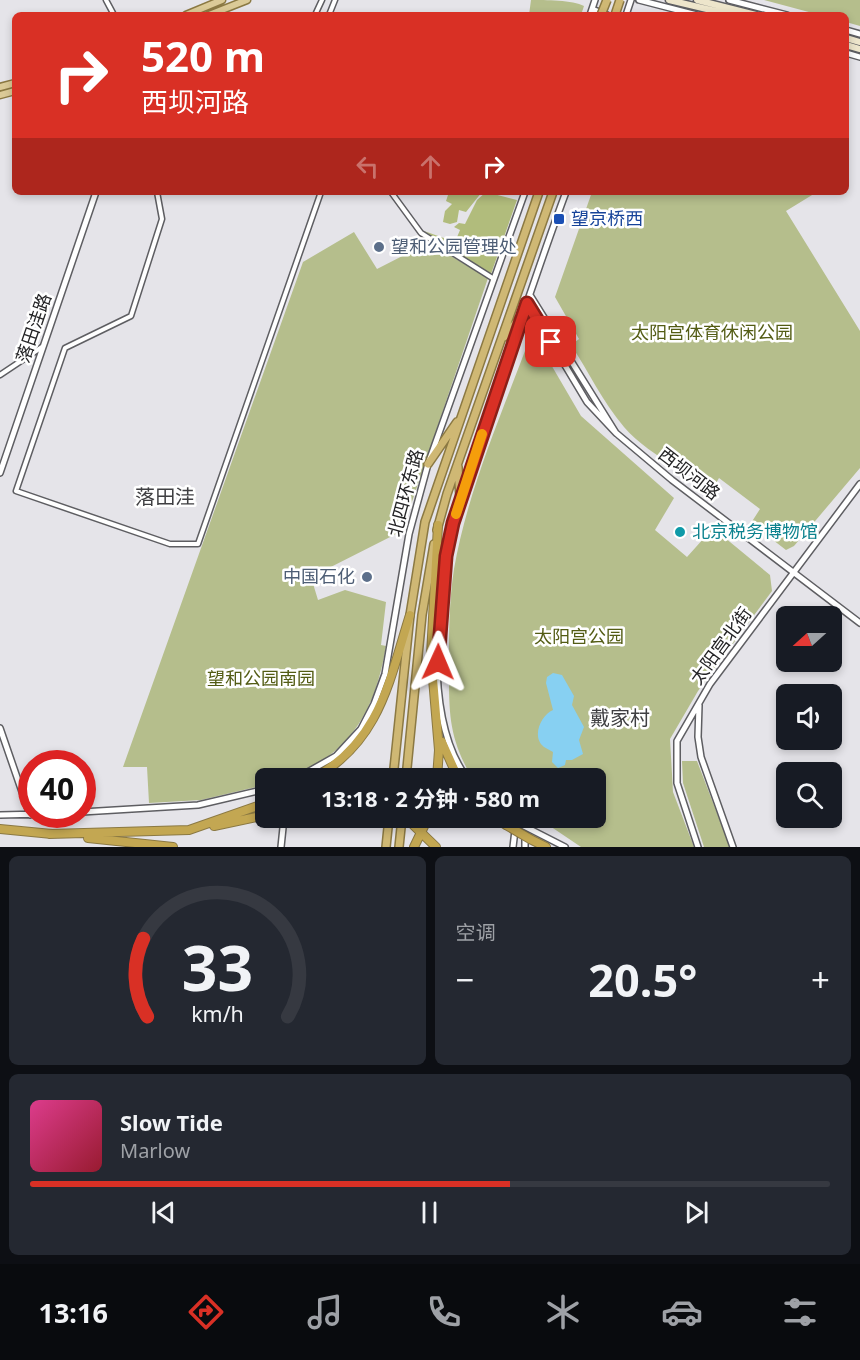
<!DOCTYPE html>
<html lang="zh">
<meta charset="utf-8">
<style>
body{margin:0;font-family:"Noto Sans","Noto Sans SC",sans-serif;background:#242831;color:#f1f3f6;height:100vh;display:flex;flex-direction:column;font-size:22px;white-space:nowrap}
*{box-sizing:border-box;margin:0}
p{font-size:20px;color:#9ea1a6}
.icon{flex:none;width:33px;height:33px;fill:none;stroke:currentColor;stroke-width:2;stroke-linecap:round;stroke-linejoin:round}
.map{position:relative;height:847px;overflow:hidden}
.panel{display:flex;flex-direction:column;gap:9px;padding:9px;background:#0d0f14;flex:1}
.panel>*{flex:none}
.banner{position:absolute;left:12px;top:12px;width:837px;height:183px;border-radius:9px;box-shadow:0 3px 9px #0003;background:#d93025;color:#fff;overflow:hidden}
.needle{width:39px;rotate:249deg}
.tools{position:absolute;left:776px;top:606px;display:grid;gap:12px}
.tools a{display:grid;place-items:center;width:66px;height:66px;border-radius:9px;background:#171b24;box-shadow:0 3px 9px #0003;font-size:30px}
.speed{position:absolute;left:18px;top:750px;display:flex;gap:12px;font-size:30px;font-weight:700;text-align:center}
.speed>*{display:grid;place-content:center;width:78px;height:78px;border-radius:50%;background:#171b24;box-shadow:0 3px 9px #0003;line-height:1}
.speed .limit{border:9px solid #d22;background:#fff;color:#111}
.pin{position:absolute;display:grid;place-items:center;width:51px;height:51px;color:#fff;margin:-26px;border-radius:12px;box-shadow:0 3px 9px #0006}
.me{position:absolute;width:66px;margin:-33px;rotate:1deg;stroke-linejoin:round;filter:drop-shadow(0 0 4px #0008)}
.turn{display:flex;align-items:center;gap:21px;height:126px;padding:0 30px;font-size:27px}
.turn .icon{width:78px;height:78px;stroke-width:2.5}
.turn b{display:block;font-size:42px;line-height:51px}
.lanes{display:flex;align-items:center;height:57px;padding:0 30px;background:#0003;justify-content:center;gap:30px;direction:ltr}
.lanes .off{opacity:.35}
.big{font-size:45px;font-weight:700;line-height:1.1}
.panel .tile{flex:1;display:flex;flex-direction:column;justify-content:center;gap:9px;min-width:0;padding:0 21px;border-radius:9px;background:#242831}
.panel .dial{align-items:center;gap:0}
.dial svg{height:156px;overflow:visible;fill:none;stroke:#363941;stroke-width:7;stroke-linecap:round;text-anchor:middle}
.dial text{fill:#f1f3f6;stroke:none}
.song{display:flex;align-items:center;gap:18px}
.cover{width:72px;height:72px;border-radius:9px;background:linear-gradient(135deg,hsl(330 70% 55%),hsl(350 70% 35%))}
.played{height:6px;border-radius:3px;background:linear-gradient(90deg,#d93025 60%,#363941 60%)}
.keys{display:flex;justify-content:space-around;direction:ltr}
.heat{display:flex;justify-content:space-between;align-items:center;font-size:33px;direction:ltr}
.panel .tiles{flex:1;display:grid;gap:9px;grid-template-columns:1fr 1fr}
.tile:last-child{grid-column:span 2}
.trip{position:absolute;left:255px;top:768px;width:351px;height:60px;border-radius:9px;background:#171b24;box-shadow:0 3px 9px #0003;font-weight:700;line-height:60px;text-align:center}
.menu{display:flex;height:96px;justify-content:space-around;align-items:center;background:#090b0e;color:#9ea1a6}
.menu .icon{width:42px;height:42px}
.menu .selected{color:#d93025}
.menu b{font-size:27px;color:#f1f3f6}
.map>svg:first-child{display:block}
.green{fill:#b5be8c}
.forest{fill:#b1bc7c}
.water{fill:#87d0f2}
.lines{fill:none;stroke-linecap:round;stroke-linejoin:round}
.minor-casing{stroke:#5e5e62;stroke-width:7}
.tertiary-casing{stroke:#5e5e62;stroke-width:8}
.secondary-casing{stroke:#5e5e62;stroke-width:9}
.primary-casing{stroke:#8b7943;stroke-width:9}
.trunk-casing{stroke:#8b7943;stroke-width:10}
.motorway-casing{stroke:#8b7943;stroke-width:10}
.minor{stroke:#fff;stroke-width:4}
.tertiary{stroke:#fff;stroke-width:5}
.secondary{stroke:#ede5cb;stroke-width:6}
.primary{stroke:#dbca97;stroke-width:6}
.trunk{stroke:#cfb874;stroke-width:7}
.motorway{stroke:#c3a752;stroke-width:8}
.trunk-bridge-casing{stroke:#8b7943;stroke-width:10;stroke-linecap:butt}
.motorway-bridge-casing{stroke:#8b7943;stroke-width:10;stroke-linecap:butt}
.trunk-bridge{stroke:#cfb874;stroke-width:7}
.motorway-bridge{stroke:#c3a752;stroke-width:8}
.route-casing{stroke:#8d1f18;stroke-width:15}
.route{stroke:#d93025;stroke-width:10}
.slow{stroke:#f59e0b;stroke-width:10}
.transit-dot{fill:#1a4fb4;stroke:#fff;stroke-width:2}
.service-dot{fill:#5c6f8a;stroke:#fff;stroke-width:2}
.culture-dot{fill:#0f9aa8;stroke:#fff;stroke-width:2}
.labels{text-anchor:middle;stroke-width:5;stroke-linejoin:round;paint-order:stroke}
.transit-label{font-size:18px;fill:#164399;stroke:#fff;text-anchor:start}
.service-label{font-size:18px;fill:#4e5e75;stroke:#fff;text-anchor:start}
.street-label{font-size:18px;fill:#242426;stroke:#fff}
.park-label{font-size:18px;fill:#535c14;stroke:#fff}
.culture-label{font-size:18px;fill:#0d838f;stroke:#fff;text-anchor:start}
.neighbourhood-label{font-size:20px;fill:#3f3f42;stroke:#fff}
</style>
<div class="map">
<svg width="860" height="847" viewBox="0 0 860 847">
<rect width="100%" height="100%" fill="#e5e4e9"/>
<path class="green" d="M531 0C545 0 573 0 584 6L581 15H529Z
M764 0H860V26L846 22V15H820Z
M592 192H817L786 211 860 331V468L794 546 786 550 751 523 760 509 719 478 715 485 681 459 675 468C658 455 637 443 624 427 602 401 589 372 571 345L579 339 555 297Z
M354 232 377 269 420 247 433 255 439 249 488 278 402 531 311 577 318 600 345 590 386 602 381 645 386 646C378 693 363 733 322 761 313 767 300 776 289 778 282 780 273 778 266 778L265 785 201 800 149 803 147 767H123L303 262Z
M532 332 581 416 674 498 655 530 687 557 713 528 770 575 772 591 698 691 670 739 673 792 694 847H581L538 818 520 820 516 818H596V778H472C448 736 449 712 449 665 449 633 449 601 454 569 468 488 504 409 532 332Z
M682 761H697L730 847H704L683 783Z"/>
<path class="forest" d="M449 192H482L466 212 459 210 457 222 450 224 443 222 445 211 452 204 446 201Z
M486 192 517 200 491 274 424 231 455 242 460 230 454 227 459 223 465 224 477 200Z"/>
<path class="water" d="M553 673 562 675 574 696 572 705 584 727 579 740 583 754 572 760H566L565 765 558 768 552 762 553 752C550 750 547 749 544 747 531 737 541 715 553 710L546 683 547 677Z"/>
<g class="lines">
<defs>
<path id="minor" d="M106 0 114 15
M315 15 322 0
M329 15 335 0
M157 192 162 219 131 316 65 348 16 491 170 544H198L321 192
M391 192 421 233 494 279
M0 375 42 347"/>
<path id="tertiary" d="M639 0 697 15
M729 0 787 15
M592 9 607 15
M590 15 595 0
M626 15 631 0
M846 30 860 34
M846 53 860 57
M527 302 587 402 616 433 530 295
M616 433 672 480 860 623
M0 473 96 192
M699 705 698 737 701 757 733 847
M0 728 30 815
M297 778 336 756 361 729 374 704 385 674 409 534 428 464 525 192
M467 778C422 717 436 595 453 525 466 469 489 414 507 360 527 304 545 248 566 192
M82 812 198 805 266 789
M0 815 41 814
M508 818 516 822 513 847
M516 822 565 847
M281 847 284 818
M525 847V835
M698 847 677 783V741L710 684 860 484"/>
<path id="secondary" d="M669 0 732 15
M697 0 756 15
M846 38 860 42
M846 45 860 49"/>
<path id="primary" d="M186 15 222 0
M209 15 247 0
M0 87 15 83
M0 95 15 91"/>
<path id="trunk" d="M504 337 524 313
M428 464 457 422
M458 467 460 498
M437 530 447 494 553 192
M393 778 410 615 425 522 539 192
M406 778 422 615 434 544
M386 847 389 818
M399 847 402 818"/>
<path id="motorway" d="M442 742 458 778
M314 778C380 741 389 681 410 615
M437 778 439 750 431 655 438 525
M406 818 436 847
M495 818 506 825
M214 826 266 815
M0 829 52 834
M49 834 189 830 266 803
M88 838 173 847
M530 839 546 847
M414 847 428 818"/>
</defs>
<use href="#minor" class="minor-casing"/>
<use href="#tertiary" class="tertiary-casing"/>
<use href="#secondary" class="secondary-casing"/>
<use href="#primary" class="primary-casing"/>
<use href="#trunk" class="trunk-casing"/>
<use href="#motorway" class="motorway-casing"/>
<use href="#minor" class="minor"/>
<use href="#tertiary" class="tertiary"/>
<use href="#secondary" class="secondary"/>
<use href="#primary" class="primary"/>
<use href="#trunk" class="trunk"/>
<use href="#motorway" class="motorway"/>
<defs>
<path id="trunk-bridge" d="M601 15 607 0
M615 15 620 0"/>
<path id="motorway-bridge" d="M506 825 530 839"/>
</defs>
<use href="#trunk-bridge" class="trunk-bridge-casing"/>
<use href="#motorway-bridge" class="motorway-bridge-casing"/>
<use href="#trunk-bridge" class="trunk-bridge"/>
<use href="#motorway-bridge" class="motorway-bridge"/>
</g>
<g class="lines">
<defs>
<path id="route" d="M438 662 446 556 453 523 527 303 551 342"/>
</defs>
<use href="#route" class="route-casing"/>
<use href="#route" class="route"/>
<path class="slow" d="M456 514 482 434"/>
</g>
<rect class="transit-dot" x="553" y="213" width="12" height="12" rx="3"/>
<g class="service-dot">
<circle cx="379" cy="247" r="6"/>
<circle cx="367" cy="577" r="6"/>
</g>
<circle class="culture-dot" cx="680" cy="532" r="6"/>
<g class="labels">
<g class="transit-label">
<text x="571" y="225">望京桥西</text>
</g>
<g class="service-label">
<text x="391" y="253">望和公园管理处</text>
<text x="355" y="583" text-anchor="end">中国石化</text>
</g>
<g class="street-label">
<text transform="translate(34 328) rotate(-71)" y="6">落田洼路</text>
<text transform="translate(689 474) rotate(38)" y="6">西坝河路</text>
<text transform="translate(406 493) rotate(-75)" y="6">北四环东路</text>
<text transform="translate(721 646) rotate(-54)" y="6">太阳宫北街</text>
</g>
<g class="park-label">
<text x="712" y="339">太阳宫体育休闲公园</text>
<text x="579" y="643">太阳宫公园</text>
<text x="261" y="685">望和公园南园</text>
</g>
<g class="culture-label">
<text x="692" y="538">北京税务博物馆</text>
</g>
<g class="neighbourhood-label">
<text x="165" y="504">落田洼</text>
<text x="620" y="725">戴家村</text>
</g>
</g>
</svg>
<div class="tools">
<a><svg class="needle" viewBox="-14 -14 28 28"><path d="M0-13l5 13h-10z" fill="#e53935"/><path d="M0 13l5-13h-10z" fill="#9ea1a6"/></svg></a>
<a><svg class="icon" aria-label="sound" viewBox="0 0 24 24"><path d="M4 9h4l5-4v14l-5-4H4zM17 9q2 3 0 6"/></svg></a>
<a><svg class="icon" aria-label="search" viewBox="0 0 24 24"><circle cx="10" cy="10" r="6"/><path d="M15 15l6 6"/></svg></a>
</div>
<div class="speed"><div class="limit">40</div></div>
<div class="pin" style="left:551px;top:342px;background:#d93025"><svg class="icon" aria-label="arrive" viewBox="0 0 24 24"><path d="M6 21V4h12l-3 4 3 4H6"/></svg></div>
<svg class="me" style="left:438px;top:662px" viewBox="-20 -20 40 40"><path d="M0-17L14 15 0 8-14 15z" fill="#d93025" stroke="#fff" stroke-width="4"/></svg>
<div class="trip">13:18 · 2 分钟 · 580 m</div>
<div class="banner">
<div class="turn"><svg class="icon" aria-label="right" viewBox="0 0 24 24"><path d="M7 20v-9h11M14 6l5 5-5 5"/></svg><div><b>520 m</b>西坝河路</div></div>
<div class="lanes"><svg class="icon off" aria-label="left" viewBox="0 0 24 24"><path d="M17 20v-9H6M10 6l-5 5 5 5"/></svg><svg class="icon off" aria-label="ahead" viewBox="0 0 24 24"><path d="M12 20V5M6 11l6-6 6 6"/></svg><svg class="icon" aria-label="right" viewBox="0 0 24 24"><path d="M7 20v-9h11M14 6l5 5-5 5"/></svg></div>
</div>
</div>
<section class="panel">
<div class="tiles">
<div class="tile dial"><svg viewBox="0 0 100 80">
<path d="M14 69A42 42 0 1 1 86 69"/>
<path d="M14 69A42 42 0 0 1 12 29" stroke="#d93025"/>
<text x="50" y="56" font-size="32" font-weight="700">33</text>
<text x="50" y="72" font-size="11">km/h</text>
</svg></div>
<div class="tile"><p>空调</p>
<div class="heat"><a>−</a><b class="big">20.5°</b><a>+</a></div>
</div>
<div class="tile">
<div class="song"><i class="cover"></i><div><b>Slow Tide</b><p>Marlow</p></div></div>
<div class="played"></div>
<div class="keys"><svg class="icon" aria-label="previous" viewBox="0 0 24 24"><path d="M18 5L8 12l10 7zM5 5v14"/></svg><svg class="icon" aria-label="pause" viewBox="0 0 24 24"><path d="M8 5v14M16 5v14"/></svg><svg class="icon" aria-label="next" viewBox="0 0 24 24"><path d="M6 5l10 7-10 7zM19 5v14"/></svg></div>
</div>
</div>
</section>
<nav class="menu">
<b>13:16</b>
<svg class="icon selected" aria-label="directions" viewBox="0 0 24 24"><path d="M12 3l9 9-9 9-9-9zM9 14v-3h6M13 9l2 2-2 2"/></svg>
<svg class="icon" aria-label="music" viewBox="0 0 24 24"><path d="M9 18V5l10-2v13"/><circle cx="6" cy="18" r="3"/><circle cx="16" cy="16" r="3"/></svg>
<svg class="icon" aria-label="phone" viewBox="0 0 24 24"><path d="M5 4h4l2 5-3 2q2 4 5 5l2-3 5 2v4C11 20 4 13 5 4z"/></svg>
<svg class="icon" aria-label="climate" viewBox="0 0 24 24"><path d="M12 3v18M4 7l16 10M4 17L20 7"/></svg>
<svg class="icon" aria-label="car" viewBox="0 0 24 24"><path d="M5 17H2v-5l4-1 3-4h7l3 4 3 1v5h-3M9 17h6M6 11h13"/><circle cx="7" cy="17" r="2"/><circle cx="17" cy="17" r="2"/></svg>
<svg class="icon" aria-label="filters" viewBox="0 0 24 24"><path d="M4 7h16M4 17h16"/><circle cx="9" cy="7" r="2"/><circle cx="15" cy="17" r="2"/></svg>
</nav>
